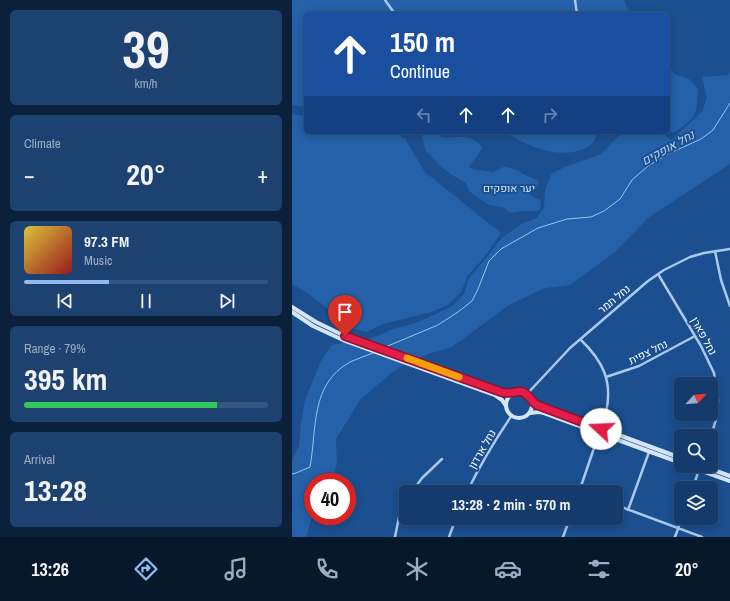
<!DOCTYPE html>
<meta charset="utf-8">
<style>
body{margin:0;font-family:"Archivo Narrow",Heebo,sans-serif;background:#1d4271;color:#f1f3f6;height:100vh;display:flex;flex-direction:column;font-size:15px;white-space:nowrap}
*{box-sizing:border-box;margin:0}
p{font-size:13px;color:#9dadc1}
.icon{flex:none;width:22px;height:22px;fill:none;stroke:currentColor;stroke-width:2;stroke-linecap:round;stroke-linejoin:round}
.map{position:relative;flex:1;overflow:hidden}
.sheet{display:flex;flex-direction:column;gap:10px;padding:10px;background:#0b203b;width:292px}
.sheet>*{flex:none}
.hud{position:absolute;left:12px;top:12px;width:366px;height:122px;border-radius:6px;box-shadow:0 2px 10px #0003,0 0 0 1px #33557e;background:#1a4fa0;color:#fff;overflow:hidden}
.needle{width:26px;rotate:64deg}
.fabs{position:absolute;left:382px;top:377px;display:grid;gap:8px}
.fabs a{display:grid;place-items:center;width:44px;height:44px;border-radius:6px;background:#143b6b;box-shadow:0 2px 10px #0003,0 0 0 1px #33557e;font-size:20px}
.speed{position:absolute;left:12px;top:473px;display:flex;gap:8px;font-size:20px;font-weight:700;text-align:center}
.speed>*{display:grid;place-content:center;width:52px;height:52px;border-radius:50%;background:#143b6b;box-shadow:0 2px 10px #0003,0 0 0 1px #33557e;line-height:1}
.speed .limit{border:6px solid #d22;background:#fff;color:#111}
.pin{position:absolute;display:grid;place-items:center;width:34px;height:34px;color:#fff;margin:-41px -17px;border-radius:50% 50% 50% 0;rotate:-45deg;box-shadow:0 0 4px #0007}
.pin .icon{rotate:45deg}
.me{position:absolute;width:44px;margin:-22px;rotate:290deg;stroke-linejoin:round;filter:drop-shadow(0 0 3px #0008)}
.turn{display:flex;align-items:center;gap:14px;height:84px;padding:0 20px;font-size:18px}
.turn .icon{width:52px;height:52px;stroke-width:2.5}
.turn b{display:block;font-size:28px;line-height:34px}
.lanes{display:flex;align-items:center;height:38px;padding:0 20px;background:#0003;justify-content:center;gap:20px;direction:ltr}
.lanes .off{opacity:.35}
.big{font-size:30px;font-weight:700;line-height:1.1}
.sheet .widget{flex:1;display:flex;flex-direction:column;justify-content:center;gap:6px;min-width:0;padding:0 14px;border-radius:6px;background:#1d4271}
.sheet .dial{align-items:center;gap:0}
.dial b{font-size:52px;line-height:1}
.song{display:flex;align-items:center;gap:12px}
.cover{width:48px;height:48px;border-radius:6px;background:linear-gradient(135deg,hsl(50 70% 55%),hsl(0 70% 35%))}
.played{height:4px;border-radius:2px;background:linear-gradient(90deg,#90b9f0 35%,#33557e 35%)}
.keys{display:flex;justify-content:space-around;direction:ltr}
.heat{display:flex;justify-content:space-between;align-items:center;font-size:22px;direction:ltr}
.charge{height:6px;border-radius:3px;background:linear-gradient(90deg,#34c759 79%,#33557e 0)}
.trip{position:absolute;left:107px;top:485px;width:224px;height:40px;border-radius:6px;background:#143b6b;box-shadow:0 2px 10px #0003,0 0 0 1px #33557e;font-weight:700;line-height:40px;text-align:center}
.tab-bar{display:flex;height:64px;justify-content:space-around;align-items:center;background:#08182b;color:#9dadc1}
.tab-bar .icon{width:28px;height:28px}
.tab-bar .on{color:#90b9f0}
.tab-bar b{font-size:18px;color:#f1f3f6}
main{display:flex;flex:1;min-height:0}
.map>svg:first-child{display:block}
.green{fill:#2461a8}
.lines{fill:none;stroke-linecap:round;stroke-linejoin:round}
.stream{stroke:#9cc4f0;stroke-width:1}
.street{stroke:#a9c9ee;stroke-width:2.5}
.secondary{stroke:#d6e6fa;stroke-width:4}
.route-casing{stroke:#92132f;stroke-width:10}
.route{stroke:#e11d48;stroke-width:7}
.slow{stroke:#f59e0b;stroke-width:7}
.labels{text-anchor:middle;stroke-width:4;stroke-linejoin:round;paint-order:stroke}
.park-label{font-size:11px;fill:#cfe3fa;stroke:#1b4f8f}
.street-label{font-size:11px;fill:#fff;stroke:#1b4f8f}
.water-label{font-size:12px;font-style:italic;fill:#b5d3f5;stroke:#1b4f8f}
</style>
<main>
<section class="sheet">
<div class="widget dial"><b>39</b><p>km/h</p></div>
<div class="widget"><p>Climate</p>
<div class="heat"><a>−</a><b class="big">20°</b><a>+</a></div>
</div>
<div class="widget">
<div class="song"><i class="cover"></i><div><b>97.3 FM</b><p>Music</p></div></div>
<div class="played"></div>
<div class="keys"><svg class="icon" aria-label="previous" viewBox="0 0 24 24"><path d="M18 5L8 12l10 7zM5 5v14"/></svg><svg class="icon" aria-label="pause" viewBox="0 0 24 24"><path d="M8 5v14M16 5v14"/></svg><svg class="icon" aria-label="next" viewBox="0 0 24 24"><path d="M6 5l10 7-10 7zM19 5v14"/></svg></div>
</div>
<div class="widget"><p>Range · 79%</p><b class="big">395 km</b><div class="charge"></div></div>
<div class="widget"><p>Arrival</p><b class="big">13:28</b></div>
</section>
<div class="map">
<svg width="438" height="537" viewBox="0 0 438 537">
<rect width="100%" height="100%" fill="#1b4f8f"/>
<path class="green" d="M0 0H332L337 11 341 14H14V107L0 105Z
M376 65 382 74 397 79 406 89C405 115 404 119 381 133L376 130Z
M438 71V164L356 218 323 252 278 285 253 288 217 305 160 347 139 353 115 363 98 374 68 400 44 439 45 461 42 478 40 482H21V514L14 537H0V460L7 446 9 422 13 400 29 361 40 345 80 338 101 329 124 323 159 307 172 294 176 280 211 237 231 223 245 218 252 207 253 190 259 174 273 167 309 154 331 132H368L379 140 410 112 415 98 410 77 436 75Z
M0 114 14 116V132H102L113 139 133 172 209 233 191 259 176 275 169 292 156 305 139 312 91 324 75 332 62 329 14 292 0 284Z
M131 132H151L148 135 149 137C168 140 174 130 190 147V149L177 167 180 169 201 172 211 167H214L226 170 229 173 245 180 247 182 246 184 238 193 239 196 248 200 249 204 248 210 245 211H232L218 213 211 207 197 205 183 196 177 191 174 183 160 175 148 166 134 151 130 138Z
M212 132H305V133C303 142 299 147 289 150 262 159 236 145 212 132Z"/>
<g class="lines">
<path class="stream" d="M91 348 146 325 166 312 180 301 186 289 197 261 209 249 246 228 275 219 299 217 312 211 328 199 340 180 356 166 376 154 409 139 421 130 438 103
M0 474 4 473 18 467C25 429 18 384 58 362 65 359 73 356 81 353"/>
<path class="street" d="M93 0 103 14
M283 0 285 14
M423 251 429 280 438 306
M366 274 409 346 422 373 426 400 425 416 419 436
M314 377 347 366 403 336
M235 394 278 348 356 281 372 270 398 257 412 253 438 249
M401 488 408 466
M120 492 130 478 150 459
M175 492C188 465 203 440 220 415
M287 492 314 413C321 381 311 361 288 339
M324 505 410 537
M336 510 357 452
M103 537 107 517 114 502
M157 537 164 518
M271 537 278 518
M383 537 390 518"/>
<path class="secondary" d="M0 307 24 322 53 336 209 392 215 394 221 393
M0 312 21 326 51 340 203 395 210 400 214 406
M214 405a13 13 0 1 1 26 0a13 13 0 1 1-26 0Z
M240 403 389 458
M238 413 247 412 252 413 389 463
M396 466 438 481
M411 466 438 476"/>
</g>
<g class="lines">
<defs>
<path id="route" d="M53 336 209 392C217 395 225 390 231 392 238 395 239 402 245 405L309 429"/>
</defs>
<use href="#route" class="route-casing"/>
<use href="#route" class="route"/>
<path class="slow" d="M115 358 167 377"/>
</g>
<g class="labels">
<g class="park-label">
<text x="217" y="192">יער אופקים</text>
</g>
<g class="street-label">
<text transform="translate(322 299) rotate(-40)" y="4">נחל תמר</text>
<text transform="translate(412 336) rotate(61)" y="4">נחל פארן</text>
<text transform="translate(356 352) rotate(-26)" y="4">נחל צפית</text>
<text transform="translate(190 449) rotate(-60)" y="4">נחל ארדון</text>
</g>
<g class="water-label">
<text transform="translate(376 148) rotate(-29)" y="4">נחל אופקים</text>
</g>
</g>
</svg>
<div class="fabs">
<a><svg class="needle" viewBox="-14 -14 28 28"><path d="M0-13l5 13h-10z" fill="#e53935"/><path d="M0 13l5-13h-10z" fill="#9dadc1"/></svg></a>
<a><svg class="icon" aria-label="search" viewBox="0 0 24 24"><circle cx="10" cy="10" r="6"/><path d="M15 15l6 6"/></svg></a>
<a><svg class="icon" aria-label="layers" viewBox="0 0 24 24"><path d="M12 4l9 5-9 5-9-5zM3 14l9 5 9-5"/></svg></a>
</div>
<div class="speed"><div class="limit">40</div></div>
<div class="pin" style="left:53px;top:336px;background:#d93025"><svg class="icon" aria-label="arrive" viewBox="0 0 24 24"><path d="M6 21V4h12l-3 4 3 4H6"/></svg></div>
<svg class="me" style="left:309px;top:429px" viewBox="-20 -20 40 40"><circle r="19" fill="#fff"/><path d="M0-13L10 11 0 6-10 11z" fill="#e11d48"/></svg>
<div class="trip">13:28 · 2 min · 570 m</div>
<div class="hud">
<div class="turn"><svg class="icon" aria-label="ahead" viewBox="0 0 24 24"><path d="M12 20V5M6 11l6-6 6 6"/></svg><div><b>150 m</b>Continue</div></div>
<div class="lanes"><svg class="icon off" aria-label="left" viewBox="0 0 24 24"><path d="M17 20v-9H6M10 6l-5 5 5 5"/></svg><svg class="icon" aria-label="ahead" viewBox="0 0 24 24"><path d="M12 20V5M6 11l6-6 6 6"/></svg><svg class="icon" aria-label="ahead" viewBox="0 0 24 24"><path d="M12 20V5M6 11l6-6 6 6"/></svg><svg class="icon off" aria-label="right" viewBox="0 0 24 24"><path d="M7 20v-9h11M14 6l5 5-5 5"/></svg></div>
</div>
</div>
</main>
<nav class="tab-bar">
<b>13:26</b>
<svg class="icon on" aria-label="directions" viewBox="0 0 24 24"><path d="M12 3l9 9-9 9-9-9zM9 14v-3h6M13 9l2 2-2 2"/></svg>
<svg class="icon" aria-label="music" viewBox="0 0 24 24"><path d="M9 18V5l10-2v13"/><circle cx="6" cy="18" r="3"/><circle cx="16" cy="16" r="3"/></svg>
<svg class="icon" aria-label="phone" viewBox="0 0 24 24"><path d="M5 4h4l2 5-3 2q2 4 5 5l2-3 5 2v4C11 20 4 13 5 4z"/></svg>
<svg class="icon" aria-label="climate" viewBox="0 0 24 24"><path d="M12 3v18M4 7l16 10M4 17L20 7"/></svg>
<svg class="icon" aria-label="car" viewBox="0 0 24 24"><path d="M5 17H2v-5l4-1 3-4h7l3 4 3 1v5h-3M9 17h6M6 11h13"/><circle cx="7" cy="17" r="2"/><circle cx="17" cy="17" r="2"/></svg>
<svg class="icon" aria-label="filters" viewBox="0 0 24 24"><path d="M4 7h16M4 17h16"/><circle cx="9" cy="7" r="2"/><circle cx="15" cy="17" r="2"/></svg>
<b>20°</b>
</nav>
